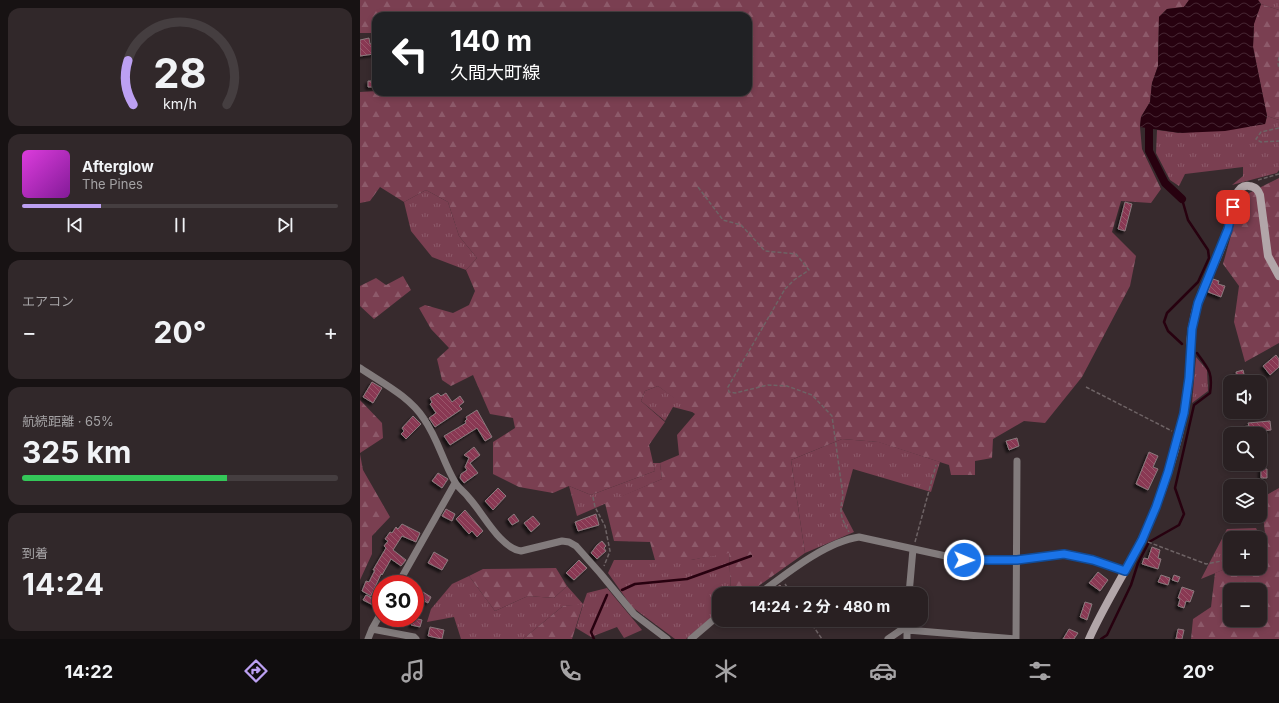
<!DOCTYPE html>
<html lang="ja">
<meta charset="utf-8">
<style>
body{margin:0;font-family:Inter,"Noto Sans JP",sans-serif;background:#31282a;color:#f1f3f6;height:100vh;display:flex;flex-direction:column;font-size:15px;white-space:nowrap}
*{box-sizing:border-box;margin:0}
p{font-size:13px;color:#a5a3a5}
.icon{flex:none;width:22px;height:22px;fill:none;stroke:currentColor;stroke-width:2;stroke-linecap:round;stroke-linejoin:round}
.map{position:relative;flex:1;overflow:hidden}
.side{display:flex;flex-direction:column;gap:8px;padding:8px;background:#171213;width:360px}
.side>*{flex:none}
.top-card{position:absolute;left:12px;top:12px;width:380px;height:84px;border-radius:12px;box-shadow:0 2px 6px #0003,0 0 0 1px #453e40;background:#202124;color:#fff;overflow:hidden}
.buttons{position:absolute;left:863px;top:375px;display:grid;gap:8px}
.buttons a{display:grid;place-items:center;width:44px;height:44px;border-radius:8px;background:#292022;box-shadow:0 2px 6px #0003,0 0 0 1px #453e40;font-size:20px}
.speed{position:absolute;left:12px;top:575px;display:flex;gap:8px;font-size:20px;font-weight:700;text-align:center}
.speed>*{display:grid;place-content:center;width:52px;height:52px;border-radius:50%;background:#292022;box-shadow:0 2px 6px #0003,0 0 0 1px #453e40;line-height:1}
.speed .limit{border:6px solid #d22;background:#fff;color:#111}
.pin{position:absolute;display:grid;place-items:center;width:34px;height:34px;color:#fff;margin:-17px;border-radius:8px;box-shadow:0 2px 6px #0006}
.me{position:absolute;width:44px;margin:-22px;rotate:91deg;stroke-linejoin:round;filter:drop-shadow(0 0 3px #0008)}
.turn{display:flex;align-items:center;gap:14px;height:84px;padding:0 12px;font-size:18px}
.turn .icon{width:52px;height:52px;stroke-width:2.5}
.turn b{display:block;font-size:28px;line-height:34px}
.big{font-size:30px;font-weight:700;line-height:1.1}
.side .tile{flex:1;display:flex;flex-direction:column;justify-content:center;gap:6px;min-width:0;padding:0 14px;border-radius:12px;background:#31282a}
.side .dial{align-items:center;gap:0}
.dial svg{height:104px;overflow:visible;fill:none;stroke:#453e40;stroke-width:7;stroke-linecap:round;text-anchor:middle}
.dial text{fill:#f1f3f6;stroke:none}
.song{display:flex;align-items:center;gap:12px}
.cover{width:48px;height:48px;border-radius:6px;background:linear-gradient(135deg,hsl(300 70% 55%),hsl(290 70% 35%))}
.played{height:4px;border-radius:2px;background:linear-gradient(90deg,#bca0f2 25%,#453e40 25%)}
.keys{display:flex;justify-content:space-around;direction:ltr}
.heat{display:flex;justify-content:space-between;align-items:center;font-size:22px;direction:ltr}
.charge{height:6px;border-radius:3px;background:linear-gradient(90deg,#34c759 65%,#453e40 0)}
.trip{position:absolute;left:352px;top:587px;width:216px;height:40px;border-radius:12px;background:#292022;box-shadow:0 2px 6px #0003,0 0 0 1px #453e40;font-weight:700;line-height:40px;text-align:center}
.menu{display:flex;height:64px;justify-content:space-around;align-items:center;background:#100d0e;color:#a5a3a5}
.menu .icon{width:28px;height:28px}
.menu .active{color:#bca0f2}
.menu b{font-size:18px;color:#f1f3f6}
main{display:flex;flex:1;min-height:0}
.map>svg:first-child{display:block}
.grass{fill:url(#grass-tufts)}
.forest{fill:url(#forest-firs);fill-rule:evenodd}
.water{fill:url(#water-waves)}
.lines{fill:none;stroke-linecap:round;stroke-linejoin:round}
.stream{stroke:#27010f;stroke-width:2.5}
.canal{stroke:#27010f;stroke-width:8}
.building{fill:url(#building-back-hatch);stroke:#8b7a7e;filter:url(#shadow)}
.path{stroke:#6e6365;stroke-width:1.5;stroke-dasharray:4 2;stroke-linecap:butt}
.street{stroke:#827b7c;stroke-width:7}
.secondary{stroke:#b2a6a9;stroke-width:8}
.route-casing{stroke:#114b97;stroke-width:10}
.route{stroke:#1a73e8;stroke-width:7}
</style>
<main>
<section class="side">
<div class="tile dial"><svg viewBox="0 0 100 80">
<path d="M14 69A42 42 0 1 1 86 69"/>
<path d="M14 69A42 42 0 0 1 10 35" stroke="#bca0f2"/>
<text x="50" y="56" font-size="32" font-weight="700">28</text>
<text x="50" y="72" font-size="11">km/h</text>
</svg></div>
<div class="tile">
<div class="song"><i class="cover"></i><div><b>Afterglow</b><p>The Pines</p></div></div>
<div class="played"></div>
<div class="keys"><svg class="icon" aria-label="previous" viewBox="0 0 24 24"><path d="M18 5L8 12l10 7zM5 5v14"/></svg><svg class="icon" aria-label="pause" viewBox="0 0 24 24"><path d="M8 5v14M16 5v14"/></svg><svg class="icon" aria-label="next" viewBox="0 0 24 24"><path d="M6 5l10 7-10 7zM19 5v14"/></svg></div>
</div>
<div class="tile"><p>エアコン</p>
<div class="heat"><a>−</a><b class="big">20°</b><a>+</a></div>
</div>
<div class="tile"><p>航続距離 · 65%</p><b class="big">325 km</b><div class="charge"></div></div>
<div class="tile"><p>到着</p><b class="big">14:24</b></div>
</section>
<div class="map">
<svg width="919" height="639" viewBox="0 0 919 639">
<defs>
<pattern id="grass-tufts" width="24" height="20" patternUnits="userSpaceOnUse"><rect width="24" height="20" fill="#7a3f51"/><path d="M3 7l-1-3M5 7V3M7 7l1-3M15 17l-1-3M17 17v-4M19 17l1-3" fill="none" stroke="#8d5a6a"/></pattern>
<pattern id="forest-firs" width="22" height="20" patternUnits="userSpaceOnUse"><rect width="22" height="20" fill="#7a3f51"/><path d="M5 1l3.5 6h-7zM16 11l3.5 6h-7z" fill="#8d5a6a"/></pattern>
<pattern id="water-waves" width="16" height="10" patternUnits="userSpaceOnUse"><rect width="16" height="10" fill="#27010f"/><path d="M0 5q4-4 8 0t8 0" fill="none" stroke="#462532"/></pattern>
<pattern id="building-back-hatch" width="6" height="6" patternUnits="userSpaceOnUse"><rect width="6" height="6" fill="#893853"/><path d="M-1 5l2 2M0 0l6 6M5-1l2 2" fill="none" stroke="#9a546b"/></pattern>
<filter id="shadow"><feDropShadow dx="-2.5" dy="2.5" stdDeviation="1" flood-color="#0009"/></filter>
</defs>
<rect width="100%" height="100%" fill="#372a2d"/>
<path class="grass" d="M898 0H919V10L901 4Z
M907 116 919 120V170L917 173 872 185 883 176V167L825 174 819 186 810 180 796 153 797 130 820 133 905 124Z
M66 190 88 202 99 236 117 258 106 270 72 257 51 231 44 202Z
M836 357 847 370 848 391 832 403Z
M298 386 336 413 313 407 305 421 281 401 285 391Z
M482 439 519 442 580 462 571 492 493 469 482 509 494 532 445 553 431 460Z
M293 463H300L302 479 217 516 209 486 231 495 295 471Z
M896 528 907 551 900 554V538H870V567L841 579 867 529Z
M369 552 371 594H359V611L326 639H315L272 607 248 573 254 560H331Z
M109 576 135 611 168 596 194 598 207 586 223 604 227 593 247 588 282 630 264 638 257 627 231 637 216 628 223 605 203 606 163 639H101L94 617 67 622 71 609 92 584Z"/>
<path class="forest" d="M0 0H829L824 7 807 9 799 17 798 66 792 83 790 102 781 117 780 127 782 149 801 189 791 203 761 201 752 232 776 256 770 286 722 377 685 423 664 421 633 439 632 458 615 461V475H591L589 465 518 442 482 439 431 460 445 553 387 594H371L369 553 331 560H295L290 542 254 541 245 503 302 479 300 463 319 455 317 435 335 414 298 386 285 391 281 401 305 422 289 445 295 471 231 495 209 486 193 493 159 487 133 474V442L155 428 153 418 130 414 113 375 91 386 82 380 77 359 89 348 71 329 59 308 65 305 93 313 109 305 115 291 106 270 117 258 99 236 88 202 66 190 44 202 20 187 10 201 0 203V92L16 91V92H388V16H16V33H0Z
M901 4 919 10V120L907 116 893 47 894 23Z
M919 178V343L885 362 874 322 879 286 863 264 878 210 889 193Z
M43 276 51 290 14 319 0 306V286L16 278 26 285Z
M0 400 22 423 23 438 0 453Z
M0 454 3 470 30 517 12 536V554L0 580Z
M919 488V639H831L833 619 851 607 855 573 870 567V568H900V554L907 551 901 498ZM870 590H900V620H870Z
M196 568 207 586 194 598 168 596 135 611 109 576 123 569Z
M223 604 212 639H163L203 606Z"/>
<path class="water" d="M829 0H898L901 4 894 24 893 47 907 116 905 124 865 131 820 133 780 127 781 117 790 102 792 83 798 66 799 17 807 9 824 7Z"/>
<g class="lines">
<path class="stream" d="M822 199 828 220 848 250 849 258 838 282 807 313 804 322 808 331 822 344
M262 590 275 584 327 579 391 556
M234 639 231 632 247 595
M741 639 747 635 771 585 778 563 789 542 819 525 824 514 815 488 834 405 850 393C853 373 849 369 837 353"/>
<path class="canal" d="M789 129V151L805 183 822 199"/>
</g>
<path class="building" d="M9 38 10 44 16 43V51H13L14 54 0 56V40Z
M8 81H16V87H8Z
M765 202 772 204 765 231 758 229Z
M853 279 859 281 858 284 865 286 861 297 848 292Z
M916 355 919 359V367L910 375 903 366Z
M883 370 885 378 896 376 898 382H878L876 372Z
M12 382 22 388 13 403 3 397Z
M78 393 81 396 86 393 92 402 100 396 104 402 99 406 102 409 75 427 69 418 76 413 70 404 72 402 70 398Z
M903 402 908 406 900 413V404Z
M117 410 132 437 125 441 117 428 90 445 84 436 106 423 105 421 107 419 106 417Z
M53 416 61 424 46 439 41 434 44 431 42 428Z
M910 421 911 430 899 431V434H882L881 427 889 426 888 423Z
M657 438 659 446 649 450 646 441Z
M114 447 120 455 110 463 118 473 104 483 100 478 101 474 107 470 105 467 109 458 104 455Z
M789 452 798 456 793 467 798 469 788 490 776 484Z
M901 469H907V478H901Z
M78 473 88 479 82 488 72 481Z
M138 488 146 496 133 510 125 501Z
M86 509 95 514 92 521 82 516Z
M105 510 123 531 117 537 112 531 109 534 96 519Z
M154 514 159 521 152 525 148 519Z
M236 514 239 525 218 531 215 522Z
M173 516 180 524 171 532 164 523Z
M42 524 60 533 56 542 42 536 33 550 46 560 41 566 31 559 22 575 21 574 11 596 2 591 6 581 9 582 15 570H13L26 548 24 546 28 541 25 539 30 532 32 533 36 527 38 529Z
M242 541 246 546 244 548 246 551 237 559 231 553 237 545Z
M792 547 800 550 798 558 801 559 798 569 782 564 784 558 788 559Z
M74 552 88 560 82 570 68 563Z
M219 560 227 568 214 580 206 573Z
M738 572 748 580 740 591 729 583Z
M801 575 810 578 808 585 798 582Z
M814 575 820 577 818 582 812 580Z
M420 585 423 590 415 594 413 590Z
M55 587 71 597 68 603 55 596Z
M822 587 834 591 830 602 826 601 824 608 818 606 820 599 818 598Z
M6 595 18 601 15 606 3 600Z
M725 602 732 604 727 620 720 617Z
M54 618 62 620 60 627 51 625Z
M70 627 84 630 82 639 68 636Z
M709 629 718 633 714 639H703Z
M818 629 824 630 822 639H816Z"/>
<g class="lines">
<path class="path" d="M919 57 918 63 919 69
M919 128 901 132 896 139 901 142 919 141
M898 180 919 174
M338 187 363 220 381 225 405 251 436 254 449 270 434 280 425 289 368 387 369 392 375 393 408 385 427 386 452 395 472 416 483 496C479 512 481 518 489 532
M726 387 812 431
M233 497 235 507 245 526 250 551 244 566
M555 542 576 465
M788 542 846 564 867 560
M425 584 432 594
M449 620 462 639"/>
<path class="street" d="M0 368C22 383 49 396 64 419 78 439 83 462 95 482 98 488 105 492 109 498 123 513 140 548 161 551L202 541 209 542 216 546 240 573 274 614 307 639
M38 584 95 483
M399 594C426 574 465 542 499 537L604 560H657L705 554 733 560 765 571
M549 594 553 549
M12 629 54 637 56 639
M547 630 656 639
M8 639 12 629 21 613
M331 639 359 615
M528 639 547 626
M547 639V620
M656 639 657 461"/>
<path class="secondary" d="M729 639C749 594 779 553 796 507 811 467 825 420 829 378 831 361 829 343 832 327 834 319 835 311 838 303 846 277 862 254 868 227 871 216 873 183 889 186 896 187 898 190 900 195L908 256 919 276"/>
</g>
<g class="lines">
<defs>
<path id="route" d="M604 560H657L704 554 733 560 765 571 782 540 796 507 808 472 824 413 829 378 832 329 838 303 868 229 873 207"/>
</defs>
<use href="#route" class="route-casing"/>
<use href="#route" class="route"/>
</g>
</svg>
<div class="buttons">
<a><svg class="icon" aria-label="sound" viewBox="0 0 24 24"><path d="M4 9h4l5-4v14l-5-4H4zM17 9q2 3 0 6"/></svg></a>
<a><svg class="icon" aria-label="search" viewBox="0 0 24 24"><circle cx="10" cy="10" r="6"/><path d="M15 15l6 6"/></svg></a>
<a><svg class="icon" aria-label="layers" viewBox="0 0 24 24"><path d="M12 4l9 5-9 5-9-5zM3 14l9 5 9-5"/></svg></a>
<a>+</a>
<a>−</a>
</div>
<div class="speed"><div class="limit">30</div></div>
<div class="pin" style="left:873px;top:207px;background:#d93025"><svg class="icon" aria-label="arrive" viewBox="0 0 24 24"><path d="M6 21V4h12l-3 4 3 4H6"/></svg></div>
<svg class="me" style="left:604px;top:560px" viewBox="-20 -20 40 40"><circle r="17" fill="#1a73e8" stroke="#fff" stroke-width="3"/><path d="M0-11L8 9 0 5-8 9z" fill="#fff"/></svg>
<div class="trip">14:24 · 2 分 · 480 m</div>
<div class="top-card">
<div class="turn"><svg class="icon" aria-label="left" viewBox="0 0 24 24"><path d="M17 20v-9H6M10 6l-5 5 5 5"/></svg><div><b>140 m</b>久間大町線</div></div>
</div>
</div>
</main>
<nav class="menu">
<b>14:22</b>
<svg class="icon active" aria-label="directions" viewBox="0 0 24 24"><path d="M12 3l9 9-9 9-9-9zM9 14v-3h6M13 9l2 2-2 2"/></svg>
<svg class="icon" aria-label="music" viewBox="0 0 24 24"><path d="M9 18V5l10-2v13"/><circle cx="6" cy="18" r="3"/><circle cx="16" cy="16" r="3"/></svg>
<svg class="icon" aria-label="phone" viewBox="0 0 24 24"><path d="M5 4h4l2 5-3 2q2 4 5 5l2-3 5 2v4C11 20 4 13 5 4z"/></svg>
<svg class="icon" aria-label="climate" viewBox="0 0 24 24"><path d="M12 3v18M4 7l16 10M4 17L20 7"/></svg>
<svg class="icon" aria-label="car" viewBox="0 0 24 24"><path d="M5 17H2v-5l4-1 3-4h7l3 4 3 1v5h-3M9 17h6M6 11h13"/><circle cx="7" cy="17" r="2"/><circle cx="17" cy="17" r="2"/></svg>
<svg class="icon" aria-label="filters" viewBox="0 0 24 24"><path d="M4 7h16M4 17h16"/><circle cx="9" cy="7" r="2"/><circle cx="15" cy="17" r="2"/></svg>
<b>20°</b>
</nav>
